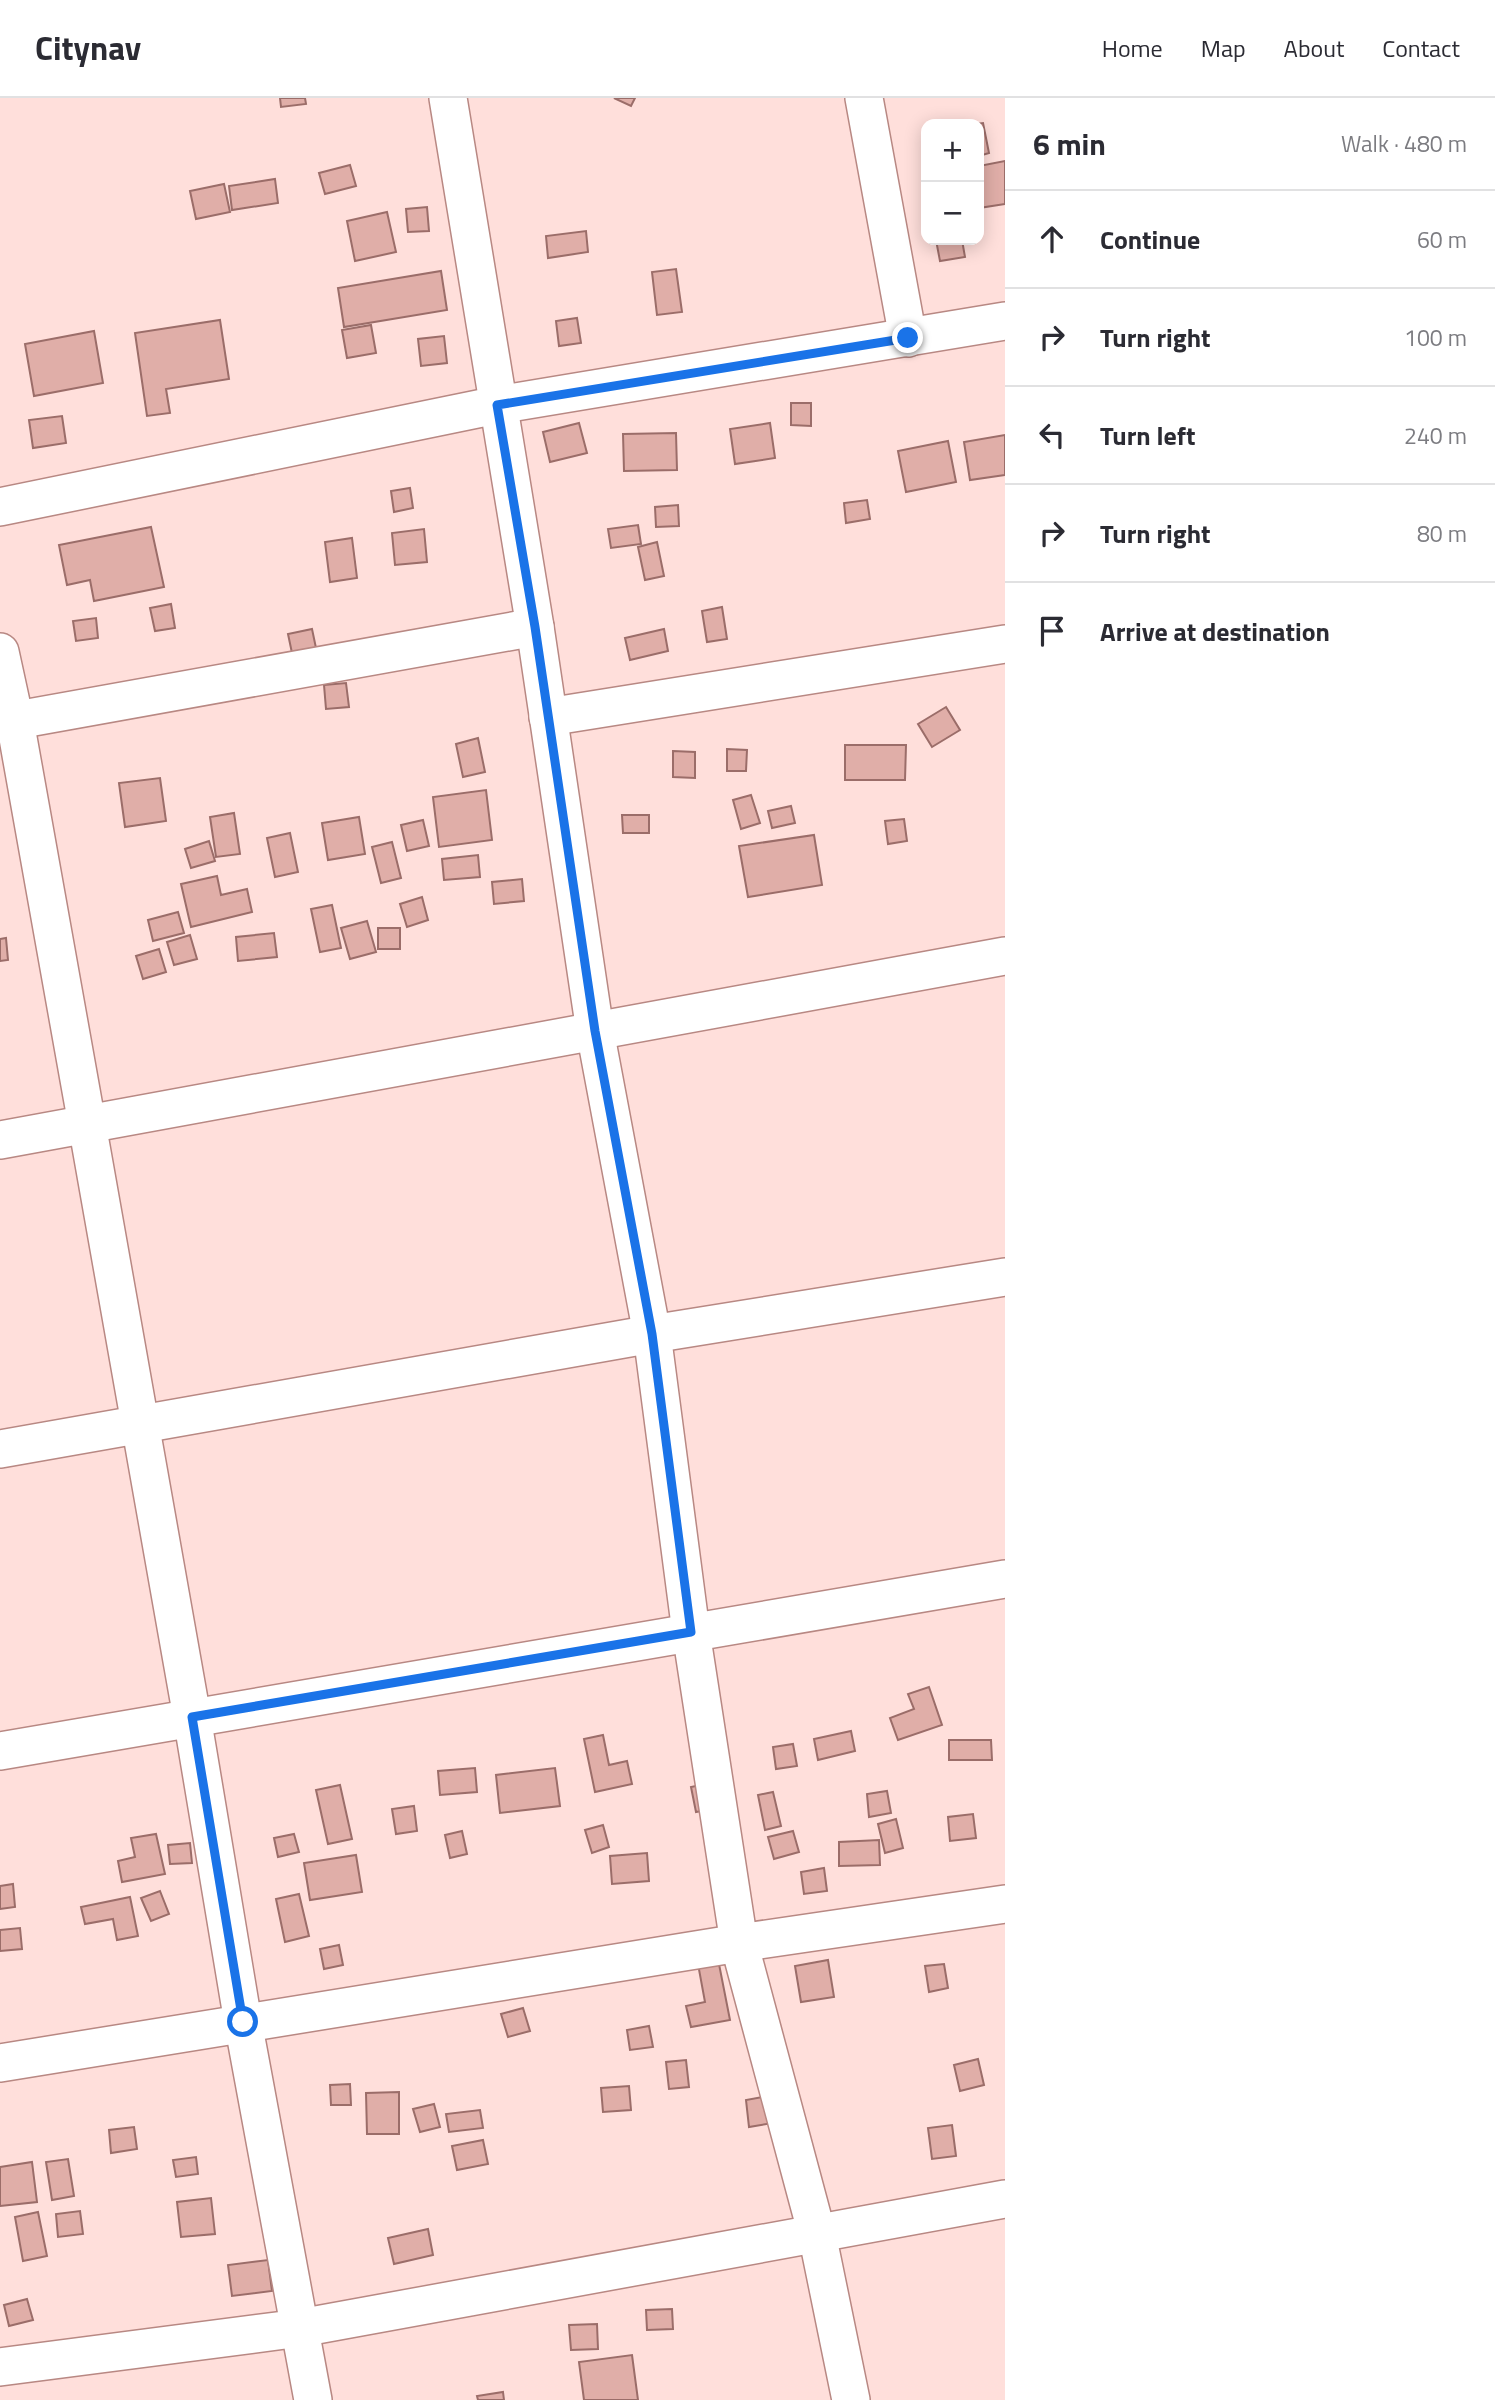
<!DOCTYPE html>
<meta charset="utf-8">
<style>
body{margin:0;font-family:"Titillium Web",sans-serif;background:#f7f7f7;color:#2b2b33}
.controls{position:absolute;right:21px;top:21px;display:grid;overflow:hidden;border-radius:14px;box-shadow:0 4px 18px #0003}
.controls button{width:63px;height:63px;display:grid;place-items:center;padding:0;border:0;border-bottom:2px solid #e1e1e2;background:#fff;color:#2b2b33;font:35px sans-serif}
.stop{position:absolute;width:21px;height:21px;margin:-16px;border:5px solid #1a73e8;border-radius:50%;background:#fff}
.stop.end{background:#1a73e8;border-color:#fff;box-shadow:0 2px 7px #0008}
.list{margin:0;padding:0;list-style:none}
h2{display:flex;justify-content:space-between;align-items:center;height:91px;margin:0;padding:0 28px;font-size:30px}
h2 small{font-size:23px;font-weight:400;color:#7c7c81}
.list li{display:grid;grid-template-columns:46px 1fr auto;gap:21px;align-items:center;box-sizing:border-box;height:98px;padding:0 28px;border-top:2px solid #e1e1e2}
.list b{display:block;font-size:26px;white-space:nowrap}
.list em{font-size:23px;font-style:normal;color:#7c7c81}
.icon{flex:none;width:38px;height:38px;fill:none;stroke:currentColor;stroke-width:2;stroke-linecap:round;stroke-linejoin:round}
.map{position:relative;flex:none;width:1005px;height:2302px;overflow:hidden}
header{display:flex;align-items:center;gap:42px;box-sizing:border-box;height:98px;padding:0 35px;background:#fff;border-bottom:2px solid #e1e1e2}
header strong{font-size:33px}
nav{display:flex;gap:38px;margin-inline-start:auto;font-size:24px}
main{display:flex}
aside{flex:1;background:#fff}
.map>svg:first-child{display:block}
.building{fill:#e0aea8;stroke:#9b6d69;stroke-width:2}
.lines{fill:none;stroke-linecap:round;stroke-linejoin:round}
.minor-casing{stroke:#b88883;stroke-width:40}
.minor{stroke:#fff;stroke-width:37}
.route{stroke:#1a73e8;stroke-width:9}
</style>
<header>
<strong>Citynav</strong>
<nav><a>Home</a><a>Map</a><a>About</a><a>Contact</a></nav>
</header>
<main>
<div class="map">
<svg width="1005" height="2302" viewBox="0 0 1005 2302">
<rect width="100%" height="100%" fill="#ffdfdb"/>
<g class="building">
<path d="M280,0H305L306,6L281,9Z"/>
<path d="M614,0H635L631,8Z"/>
<path d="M983,25L989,55L979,58V26H976Z"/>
<path d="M1005,63V106L979,110V68Z"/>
<path d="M350,67L356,88L325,96L319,75Z"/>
<path d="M275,81L278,105L232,112L229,88Z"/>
<path d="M224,86L230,114L196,121L190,93Z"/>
<path d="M427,109L429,133L408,134L406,111Z"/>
<path d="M387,114L396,154L355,163L347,123Z"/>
<path d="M586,133L588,154L548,160L546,138Z"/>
<path d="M936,142H962L965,159L940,163Z"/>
<path d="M676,171L682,214L657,217L652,174Z"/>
<path d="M441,173L447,212L344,229L338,190Z"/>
<path d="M577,220L581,245L559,248L556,223Z"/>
<path d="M220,222L229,281L166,291L170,315L147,318L135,235Z"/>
<path d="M371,227L376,255L347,260L342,232Z"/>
<path d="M94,233L103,285L34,298L25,246Z"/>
<path d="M444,238L447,265L421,268L418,241Z"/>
<path d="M791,305H811V328L791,327Z"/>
<path d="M62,318L66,345L33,350L29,322Z"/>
<path d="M579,325L587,355L550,364L543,334Z"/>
<path d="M770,325L775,360L735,366L730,331Z"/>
<path d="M676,335L677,372L624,373L623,336Z"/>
<path d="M1005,337V377L970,382L964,344Z"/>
<path d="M948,343L956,384L906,394L898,353Z"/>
<path d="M410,390L413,410L394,414L391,393Z"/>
<path d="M867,402L870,421L846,425L844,405Z"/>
<path d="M678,407L679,428L656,429L655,409Z"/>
<path d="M638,427L641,446L611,450L608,431Z"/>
<path d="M151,429L164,489L94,503L90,482L67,487L59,447Z"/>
<path d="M424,431L427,464L395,467L392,435Z"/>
<path d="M352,440L357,480L330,484L325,444Z"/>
<path d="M657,444L664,478L645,482L638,449Z"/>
<path d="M171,506L175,530L155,533L150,510Z"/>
<path d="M722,509L727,541L707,544L702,513Z"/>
<path d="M96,520L98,540L76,543L73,523Z"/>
<path d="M312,531L316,550L292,555L288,536Z"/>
<path d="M664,531L668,553L630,562L625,540Z"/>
<path d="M346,585L349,609L326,611L324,587Z"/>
<path d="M946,609L960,632L932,649L918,626Z"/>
<path d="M478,640L485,674L463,679L456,646Z"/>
<path d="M845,647H906L905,682H845Z"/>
<path d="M727,651L747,652L746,673H727Z"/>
<path d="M673,653L695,654V680L673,679Z"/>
<path d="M160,680L166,723L125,729L119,685Z"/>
<path d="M486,692L492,742L439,749L433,699Z"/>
<path d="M751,697L760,725L741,731L733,702Z"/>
<path d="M791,708L795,725L772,730L768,713Z"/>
<path d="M234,715L240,756L216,759L210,719Z"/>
<path d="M622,717H649V735H623Z"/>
<path d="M359,719L365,756L328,762L322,725Z"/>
<path d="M904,721L907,743L888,746L885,723Z"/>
<path d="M423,722L429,748L407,753L401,727Z"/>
<path d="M290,735L298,774L275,779L267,740Z"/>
<path d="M814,737L822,787L748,799L739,748Z"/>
<path d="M209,743L215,763L191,770L185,751Z"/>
<path d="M392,744L401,780L381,785L372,749Z"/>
<path d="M478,757L480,779L444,782L442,761Z"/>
<path d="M217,778L221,797L247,791L252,814L191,829L181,786Z"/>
<path d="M522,781L524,803L494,806L492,784Z"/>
<path d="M422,799L428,822L407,829L400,806Z"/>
<path d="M332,807L341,850L320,854L311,811Z"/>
<path d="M178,814L184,835L153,843L148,822Z"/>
<path d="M367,823L376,854L350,861L341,830Z"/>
<rect x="378" y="830" width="22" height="21"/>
<path d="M274,835L277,859L238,863L236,839Z"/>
<path d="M190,837L197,861L174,867L167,844Z"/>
<path d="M6,840L8,862L0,863V841Z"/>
<path d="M159,851L166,874L143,881L136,858Z"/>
<path d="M929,1589L942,1627L898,1642L890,1620L914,1611L908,1596Z"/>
<path d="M851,1633L855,1653L818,1662L814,1641Z"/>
<path d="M603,1637L609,1667L627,1663L632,1686L595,1694L584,1641Z"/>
<path d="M949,1642H991L992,1662H949Z"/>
<path d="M793,1646L797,1668L776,1671L773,1649Z"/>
<path d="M475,1670L477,1694L440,1697L438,1673Z"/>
<path d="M555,1670L560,1708L500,1715L496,1677Z"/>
<path d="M711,1685L717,1710L696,1714L691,1689Z"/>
<path d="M340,1687L352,1741L328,1746L316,1692Z"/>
<path d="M887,1693L891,1715L869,1719L867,1696Z"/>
<path d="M773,1694L781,1728L765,1732L758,1697Z"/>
<path d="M414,1708L417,1733L396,1736L392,1711Z"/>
<path d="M973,1716L976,1740L950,1743L948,1719Z"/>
<path d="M896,1721L903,1750L885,1755L878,1726Z"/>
<path d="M603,1727L609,1749L592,1755L585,1732Z"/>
<path d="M462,1733L467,1756L450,1760L445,1737Z"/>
<path d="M793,1733L799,1754L774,1761L768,1739Z"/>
<path d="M156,1736L165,1776L122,1784L118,1763L135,1759L131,1740Z"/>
<path d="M294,1736L299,1754L278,1759L274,1740Z"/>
<path d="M879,1742L880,1767L839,1768V1744Z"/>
<path d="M190,1745L192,1765L170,1766L168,1747Z"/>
<path d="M647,1755L649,1783L612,1786L610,1758Z"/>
<path d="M356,1757L362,1794L310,1802L304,1765Z"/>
<path d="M824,1770L827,1793L804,1796L801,1774Z"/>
<path d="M13,1786L15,1809L0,1811V1788Z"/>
<path d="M160,1793L169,1816L151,1823L141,1800Z"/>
<path d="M299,1796L309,1838L285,1844L276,1801Z"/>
<path d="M130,1799L138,1838L117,1842L113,1821L85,1826L81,1809Z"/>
<path d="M20,1830L22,1851L0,1853V1832Z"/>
<path d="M339,1847L343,1867L324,1871L320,1851Z"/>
<path d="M718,1861L730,1922L691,1929L686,1908L705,1904L698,1866Z"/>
<path d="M828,1862L834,1899L801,1904L795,1868Z"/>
<path d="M944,1866L948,1890L929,1894L925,1868Z"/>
<path d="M523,1910L530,1933L508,1939L501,1916Z"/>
<path d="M649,1928L653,1949L630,1952L627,1932Z"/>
<path d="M978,1961L984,1987L960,1993L954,1967Z"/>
<path d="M686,1962L689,1989L669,1991L666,1964Z"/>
<path d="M350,1986L351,2007H331L330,1987Z"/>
<path d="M629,1988L631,2012L603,2014L601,1990Z"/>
<path d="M399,1994V2036H367L366,1995Z"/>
<path d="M768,1998L773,2025L749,2029L746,2002Z"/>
<path d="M434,2006L440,2029L420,2034L413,2011Z"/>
<path d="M480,2012L483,2030L449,2034L446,2016Z"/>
<path d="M952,2027L956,2058L932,2061L928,2030Z"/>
<path d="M134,2029L137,2051L111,2055L109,2032Z"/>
<path d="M483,2042L488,2066L457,2072L452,2048Z"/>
<path d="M196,2059L198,2076L176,2079L173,2062Z"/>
<path d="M68,2061L74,2098L52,2102L46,2064Z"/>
<path d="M32,2064L37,2104L0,2108V2069Z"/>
<path d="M211,2100L215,2136L181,2139L177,2104Z"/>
<path d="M80,2113L83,2136L58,2139L56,2116Z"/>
<path d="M38,2114L47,2158L23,2163L15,2119Z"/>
<path d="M428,2131L433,2157L394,2166L388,2140Z"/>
<path d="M268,2162L272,2193L232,2198L228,2167Z"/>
<path d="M27,2201L33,2222L9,2228L4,2207Z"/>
<path d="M672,2211L673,2231L647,2232L646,2212Z"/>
<path d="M597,2226L598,2251L571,2252L569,2227Z"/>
<path d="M632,2257L638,2302H584L579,2264Z"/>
<path d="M503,2294L504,2302H478L477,2298Z"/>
</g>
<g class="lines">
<g class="minor-casing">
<g id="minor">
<path d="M448,0L535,529L595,933L652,1236L691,1534L739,1845L817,2136L851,2302"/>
<path d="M864,0L908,240"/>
<path d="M0,409L497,307L1005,223"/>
<path d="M0,554L15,623L87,1026L192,1619L243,1924L313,2302"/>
<path d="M548,619L1005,546"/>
<path d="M0,625L535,529"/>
<path d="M0,1042L1005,858"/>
<path d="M0,1351L652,1236L1005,1179"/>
<path d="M0,1653L1005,1481"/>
<path d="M0,1965L739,1845L1005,1806"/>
<path d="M0,2269L300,2230L1005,2101"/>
</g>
</g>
<use href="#minor" class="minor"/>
</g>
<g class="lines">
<path class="route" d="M243,1924L192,1619L691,1534L652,1236L595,933L535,529L497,307L908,240"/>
</g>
</svg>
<div class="controls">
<button>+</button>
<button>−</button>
</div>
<div class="stop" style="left:243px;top:1924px"></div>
<div class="stop end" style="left:908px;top:240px"></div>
</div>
<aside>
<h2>6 min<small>Walk · 480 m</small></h2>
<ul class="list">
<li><svg class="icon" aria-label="ahead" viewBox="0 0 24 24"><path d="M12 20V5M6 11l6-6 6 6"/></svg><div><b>Continue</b></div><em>60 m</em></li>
<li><svg class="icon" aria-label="right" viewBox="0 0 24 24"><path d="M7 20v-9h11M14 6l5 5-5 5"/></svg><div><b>Turn right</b></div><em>100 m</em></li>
<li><svg class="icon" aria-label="left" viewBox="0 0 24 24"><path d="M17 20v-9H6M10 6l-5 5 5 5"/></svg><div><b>Turn left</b></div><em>240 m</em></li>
<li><svg class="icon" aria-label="right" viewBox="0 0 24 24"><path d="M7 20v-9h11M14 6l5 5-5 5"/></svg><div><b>Turn right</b></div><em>80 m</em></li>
<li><svg class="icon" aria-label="arrive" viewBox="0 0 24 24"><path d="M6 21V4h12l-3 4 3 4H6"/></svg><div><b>Arrive at destination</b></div></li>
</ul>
</aside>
</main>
